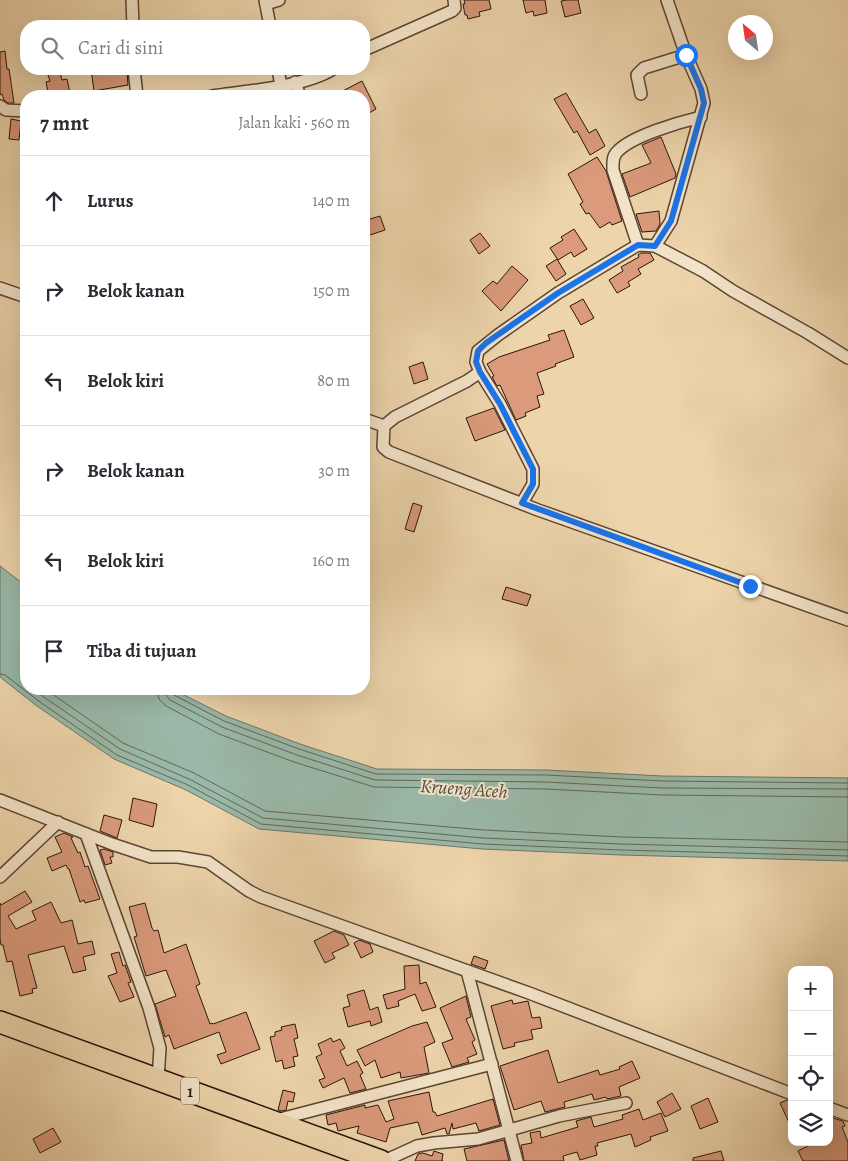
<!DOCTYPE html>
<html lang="id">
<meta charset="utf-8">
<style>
body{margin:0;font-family:Alegreya,serif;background:#f2f2f3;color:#2b2b33}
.controls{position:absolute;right:15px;bottom:15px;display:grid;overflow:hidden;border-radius:10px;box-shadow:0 5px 20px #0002}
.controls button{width:45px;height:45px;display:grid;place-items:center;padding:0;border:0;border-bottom:1px solid #e1e1e2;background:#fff;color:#2b2b33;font:25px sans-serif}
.compass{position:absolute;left:728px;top:15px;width:45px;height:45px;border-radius:50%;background:#fff;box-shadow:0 5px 20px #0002;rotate:331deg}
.stop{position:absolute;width:15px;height:15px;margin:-11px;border:4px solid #1a73e8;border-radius:50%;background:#fff}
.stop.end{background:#1a73e8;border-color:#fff;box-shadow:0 1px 5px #0008}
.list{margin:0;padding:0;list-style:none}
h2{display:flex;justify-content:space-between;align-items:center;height:65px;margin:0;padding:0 20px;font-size:21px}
h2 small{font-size:16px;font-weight:400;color:#7c7c81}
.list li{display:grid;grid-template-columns:32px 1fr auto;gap:15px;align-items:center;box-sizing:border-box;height:90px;padding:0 20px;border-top:1px solid #e1e1e2}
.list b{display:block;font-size:19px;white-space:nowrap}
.list em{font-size:16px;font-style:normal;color:#7c7c81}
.icon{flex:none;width:28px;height:28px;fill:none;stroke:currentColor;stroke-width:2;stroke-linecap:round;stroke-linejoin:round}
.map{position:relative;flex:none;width:848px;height:1161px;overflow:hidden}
.search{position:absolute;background:#fff;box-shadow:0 5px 20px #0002;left:20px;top:20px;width:350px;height:55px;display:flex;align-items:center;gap:12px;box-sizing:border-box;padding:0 18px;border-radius:20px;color:#7c7c81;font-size:19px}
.panel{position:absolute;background:#fff;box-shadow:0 5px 20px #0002;left:20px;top:90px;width:350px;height:605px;border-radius:20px}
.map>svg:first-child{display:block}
.water{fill:#99b8a7;stroke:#6d7769}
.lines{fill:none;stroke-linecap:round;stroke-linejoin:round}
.shore{stroke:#62665a;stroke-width:1}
.building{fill:#da9a7b;stroke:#2b150d}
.street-casing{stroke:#5c4534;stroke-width:14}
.highway-casing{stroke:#2b150d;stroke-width:24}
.street{stroke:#f3e3c8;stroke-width:11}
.highway{stroke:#edd4ab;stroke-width:21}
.route{stroke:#1a73e8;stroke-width:6}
.labels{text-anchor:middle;stroke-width:4;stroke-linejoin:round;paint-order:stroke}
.shield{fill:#f3e3c8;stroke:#675345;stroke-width:1}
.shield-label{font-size:16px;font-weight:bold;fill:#2b150d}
.water-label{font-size:19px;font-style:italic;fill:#524e43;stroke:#f3e3c8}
</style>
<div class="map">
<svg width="848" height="1161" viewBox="0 0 848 1161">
<rect width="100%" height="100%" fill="#edd4ab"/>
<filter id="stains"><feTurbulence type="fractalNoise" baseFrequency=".004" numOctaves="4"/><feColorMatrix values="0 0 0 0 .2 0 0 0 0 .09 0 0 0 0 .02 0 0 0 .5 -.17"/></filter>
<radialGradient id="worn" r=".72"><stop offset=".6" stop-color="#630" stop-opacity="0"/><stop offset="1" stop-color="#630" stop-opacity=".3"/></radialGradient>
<path class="water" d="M0,566L26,586V689H172L226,716L300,744L377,769L546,770L662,776L848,778V861L621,855L482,849L259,829L186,790L114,759L37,706L0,677Z"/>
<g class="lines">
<g class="shore">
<path d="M0,674L5,675L40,702L117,755L188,785L261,824L483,844L621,850L848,856"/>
<path d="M32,689L120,749L191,780L263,818L483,838L621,844L848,850"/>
<path d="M45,689L123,743L194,773L265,811L484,830L622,837L848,842"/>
<path d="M157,689L159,699L166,706L219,734L294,762L374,787L546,789L662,795L848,797"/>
<path d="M165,689L166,695L170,700L222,727L297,755L375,780L546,782L662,788L848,789"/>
<path d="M171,689L174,695L224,721L299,749L376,774L546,775L662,781L848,783"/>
</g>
</g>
<g class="building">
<path d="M464,0H489L491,9L479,12L480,16L468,19L467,15H465L463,4H465Z"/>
<path d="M523,0H545L547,13L534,16L533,11L526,13Z"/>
<path d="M567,0H578L581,13L565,17L561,1Z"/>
<path d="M5,51L7,69H9L14,103H8L4,100L2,94L0,95V52Z"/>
<path d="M91,69H112L113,73L127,71L128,85L94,91Z"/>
<path d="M60,72L62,80L67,79L70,93L55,96L54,91L48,92L46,82L50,81L48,75Z"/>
<path d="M362,81L376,109L364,116V96H333Z"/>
<path d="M566,93L589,133L596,129L605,146L590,155L577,131L574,133L554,99Z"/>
<path d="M11,119L21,121L19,140L9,139Z"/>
<path d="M661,137L676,174L675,178L630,197L622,174L651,163L642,145Z"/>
<path d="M597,157L606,171L622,221L612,225L610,222L600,228L589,213L586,214L580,204L583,202L568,174Z"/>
<path d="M659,211L660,224L656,231L642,232L636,214Z"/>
<path d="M380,216L385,230L364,237V221Z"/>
<path d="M574,229L587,249L574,257L571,252L558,260L550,248L563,240L561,237Z"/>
<path d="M480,233L490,246L479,254L470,240Z"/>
<path d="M641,253H650L654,260L638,269L641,274L628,282L630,286L617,293L609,280L623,271L621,267L639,257L638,255Z"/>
<path d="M557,259L566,274L556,281L546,266Z"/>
<path d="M512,266L528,280L501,311L482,291L493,281L497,284Z"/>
<path d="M583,299L594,318L581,325L570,306Z"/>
<path d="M564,330L574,357L555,364L556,366L537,373L544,394L537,396L540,407L525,413L526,416L516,420L500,385L497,386L492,377L494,376L487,364L499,357L550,340L548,335Z"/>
<path d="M423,362L428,379L414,384L409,367Z"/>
<path d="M494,408L505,430L475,441L466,418Z"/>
<path d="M413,503L422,506L414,532L405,529Z"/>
<path d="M506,587L531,595L527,606L502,599Z"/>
<path d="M133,798L157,804L153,827L129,820Z"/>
<path d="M104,815L122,820L117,838L100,831Z"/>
<path d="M64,833L73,837L71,838L78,853L80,852L85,867L88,866L100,899L85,903L84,900L80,902L69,869H68L66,865L52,871L47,858L62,852L55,837Z"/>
<path d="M104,849L113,852V857H110L112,863L105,865L100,850Z"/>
<path d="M25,891L32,902L8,916L16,929L36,920L32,911L51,902L61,923L72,920L78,944L92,941L95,954L83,957L86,970L73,973L64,946L28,955L37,988L32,989L33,993L20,996L12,961L7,962L3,945H1L0,939V903L1,905Z"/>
<path d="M145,903L152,928L154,931L158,930L164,953L186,944L200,984L196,986L210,1024L212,1023L213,1024L246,1012L260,1049L221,1064L217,1055L226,1052L219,1032L174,1049L169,1035L165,1037L155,1004L176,996L166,970L146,976L134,937L137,936L129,907Z"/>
<path d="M334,931L344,935L349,945L332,953L335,958L325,963L314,941Z"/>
<path d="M359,940L370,944L373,952L361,958L354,943Z"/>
<path d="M119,952L123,966L125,965L131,982L128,983L134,997L120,1002L108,976L117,973L111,954Z"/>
<path d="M474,956L488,961L485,969L471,964Z"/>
<path d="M419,965L420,984L426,982L436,1007L422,1011L415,994L398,1001L399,1006L387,1009L383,995L405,989L404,966Z"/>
<path d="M364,990L370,1010L378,1007L382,1022L371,1026L370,1021L348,1027L343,1008L350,1006L347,995Z"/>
<path d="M466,996L471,1017L466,1019L475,1040L472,1042L477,1054L467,1058L469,1062L452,1067L442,1043L453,1039L440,1008Z"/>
<path d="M512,1000L513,1004L528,1001L532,1018L540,1017L542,1028L531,1030L533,1039L514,1043L515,1046L503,1049L491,1006Z"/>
<path d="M427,1022L435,1042L424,1047L429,1073L401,1078L400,1072L381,1078L375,1060L365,1066L357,1050L412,1026Z"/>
<path d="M295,1024L298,1038L294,1039L298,1056L293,1057L295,1066L284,1069L282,1060L276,1062L270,1037L275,1036V1032L282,1030L281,1027Z"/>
<path d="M331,1038L333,1042L340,1039L345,1048L340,1051L347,1066L357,1061L363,1073L360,1075L366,1089L350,1093L344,1078L323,1088L319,1080L325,1078L316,1057L322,1054L318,1044Z"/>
<path d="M548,1050L558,1083L598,1070L600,1075L620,1069L619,1067L632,1061L640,1078L619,1087L621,1096L607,1099L606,1097L594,1100L592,1094L564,1102L565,1107L545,1112L541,1101L514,1110L500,1066Z"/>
<path d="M283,1090L295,1093L293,1102L288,1101L286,1110L282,1111L278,1110Z"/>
<path d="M429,1092L433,1112H435L437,1116L493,1099L500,1125L479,1131L476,1123L453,1129L452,1123L449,1134H447L445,1128L422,1135L418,1122L390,1128L386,1142L357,1133L359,1126L338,1131L336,1123L328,1125L326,1115L365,1105V1108L378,1105L386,1122L394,1119L388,1101Z"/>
<path d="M672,1093L681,1109L665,1117L657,1102Z"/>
<path d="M708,1098L718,1122L700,1129L691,1106Z"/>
<path d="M787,1100L792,1101V1129L780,1103Z"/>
<path d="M639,1109L643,1120L661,1113L668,1131L650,1137L651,1140L635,1147L631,1134L597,1143L598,1146H595L597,1155L580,1160L577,1152L563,1156L564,1161H524L521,1145L532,1143L530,1133L540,1131L541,1138L578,1127L576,1121L591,1117L594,1127L623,1119L622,1115Z"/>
<path d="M829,1117L843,1121L845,1126L842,1127L848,1142V1161H803L798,1151L810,1145L809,1142H829Z"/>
<path d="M53,1128L61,1142L40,1153L33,1139Z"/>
<path d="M504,1140L509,1161H467L464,1149Z"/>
<path d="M434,1151L443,1154L442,1160L443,1161H415L418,1154L423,1153L432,1156Z"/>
<path d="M721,1151L724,1161H693V1158Z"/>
</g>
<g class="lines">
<g class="street-casing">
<g id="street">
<path d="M132,0L133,26"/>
<path d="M265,0L270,26"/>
<path d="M266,4L279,0"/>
<path d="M364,50L452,11L455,8L454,0"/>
<path d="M134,69L137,96"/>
<path d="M278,69L281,86"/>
<path d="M295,82L300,96"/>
<path d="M641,94L637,75L644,68L686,55"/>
<path d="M212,96C246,91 304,87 333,69"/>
<path d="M0,106L6,110L26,111"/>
<path d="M638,245L613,170C613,164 612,157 617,152C631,136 680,122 701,117"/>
<path d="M655,246L703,271L733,291L808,333L848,358"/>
<path d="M0,288L26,297"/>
<path d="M480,372L500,404L533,469V484L522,503"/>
<path d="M364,419L384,426L383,447L389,452L538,510L848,620"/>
<path d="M384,426L395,417L467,381L480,372L476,362L478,351L498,335L558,293L621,255L638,245L655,246L671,221L704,103L701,89L686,55L667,0"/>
<path d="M0,800L112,844L151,857H178L208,862L249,891L261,897L529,993L792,1094"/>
<path d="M86,834L149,1008L160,1048L158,1079"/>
<path d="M0,877L58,822"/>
<path d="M467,971L517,1161"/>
<path d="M829,1108L848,1115"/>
<path d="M276,1120L492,1064"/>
<path d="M384,1161L417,1146L434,1143L478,1139L559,1116L626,1103"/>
</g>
</g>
<g class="highway-casing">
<path id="highway" d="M0,1022L381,1161"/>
</g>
<use href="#street" class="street"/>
<use href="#highway" class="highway"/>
</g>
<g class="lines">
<path class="route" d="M686,55L701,89L704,103L671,221L655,246L638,245L558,293L486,343L478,351L476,362L480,372L500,404L533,469V484L522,503L750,586"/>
</g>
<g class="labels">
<rect class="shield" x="181" y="1077.5" width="18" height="27" rx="4"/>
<g class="shield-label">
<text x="190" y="1097">1</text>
</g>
<g class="water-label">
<text transform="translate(464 788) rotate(4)" y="7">Krueng Aceh</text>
</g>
</g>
<rect width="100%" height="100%" filter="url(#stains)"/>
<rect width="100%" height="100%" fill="url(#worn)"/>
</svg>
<div class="controls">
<button>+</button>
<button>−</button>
<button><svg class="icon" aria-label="locate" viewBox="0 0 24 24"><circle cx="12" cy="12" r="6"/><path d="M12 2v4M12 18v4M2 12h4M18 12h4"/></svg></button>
<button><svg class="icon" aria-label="layers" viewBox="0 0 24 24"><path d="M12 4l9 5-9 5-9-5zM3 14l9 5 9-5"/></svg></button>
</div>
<svg class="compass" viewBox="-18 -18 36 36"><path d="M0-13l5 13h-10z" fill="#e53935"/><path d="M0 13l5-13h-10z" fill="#7c7c81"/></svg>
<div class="stop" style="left:686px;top:55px"></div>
<div class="stop end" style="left:750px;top:586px"></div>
<div class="search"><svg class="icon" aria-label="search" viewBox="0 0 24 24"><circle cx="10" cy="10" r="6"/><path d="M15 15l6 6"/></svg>Cari di sini</div>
<section class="panel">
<h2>7 mnt<small>Jalan kaki · 560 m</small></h2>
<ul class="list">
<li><svg class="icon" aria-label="ahead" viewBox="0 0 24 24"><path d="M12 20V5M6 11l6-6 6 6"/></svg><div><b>Lurus</b></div><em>140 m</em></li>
<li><svg class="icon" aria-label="right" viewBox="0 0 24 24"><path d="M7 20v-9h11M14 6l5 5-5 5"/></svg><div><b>Belok kanan</b></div><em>150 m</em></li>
<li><svg class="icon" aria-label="left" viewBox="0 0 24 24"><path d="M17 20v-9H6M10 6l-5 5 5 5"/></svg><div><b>Belok kiri</b></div><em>80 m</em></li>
<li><svg class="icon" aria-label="right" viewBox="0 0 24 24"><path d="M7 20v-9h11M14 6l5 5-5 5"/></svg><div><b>Belok kanan</b></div><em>30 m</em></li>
<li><svg class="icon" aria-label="left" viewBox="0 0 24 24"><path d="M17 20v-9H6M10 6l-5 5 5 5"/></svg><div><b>Belok kiri</b></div><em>160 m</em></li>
<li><svg class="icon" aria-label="arrive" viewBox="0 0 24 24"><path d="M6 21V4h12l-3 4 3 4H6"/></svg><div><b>Tiba di tujuan</b></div></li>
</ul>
</section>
</div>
